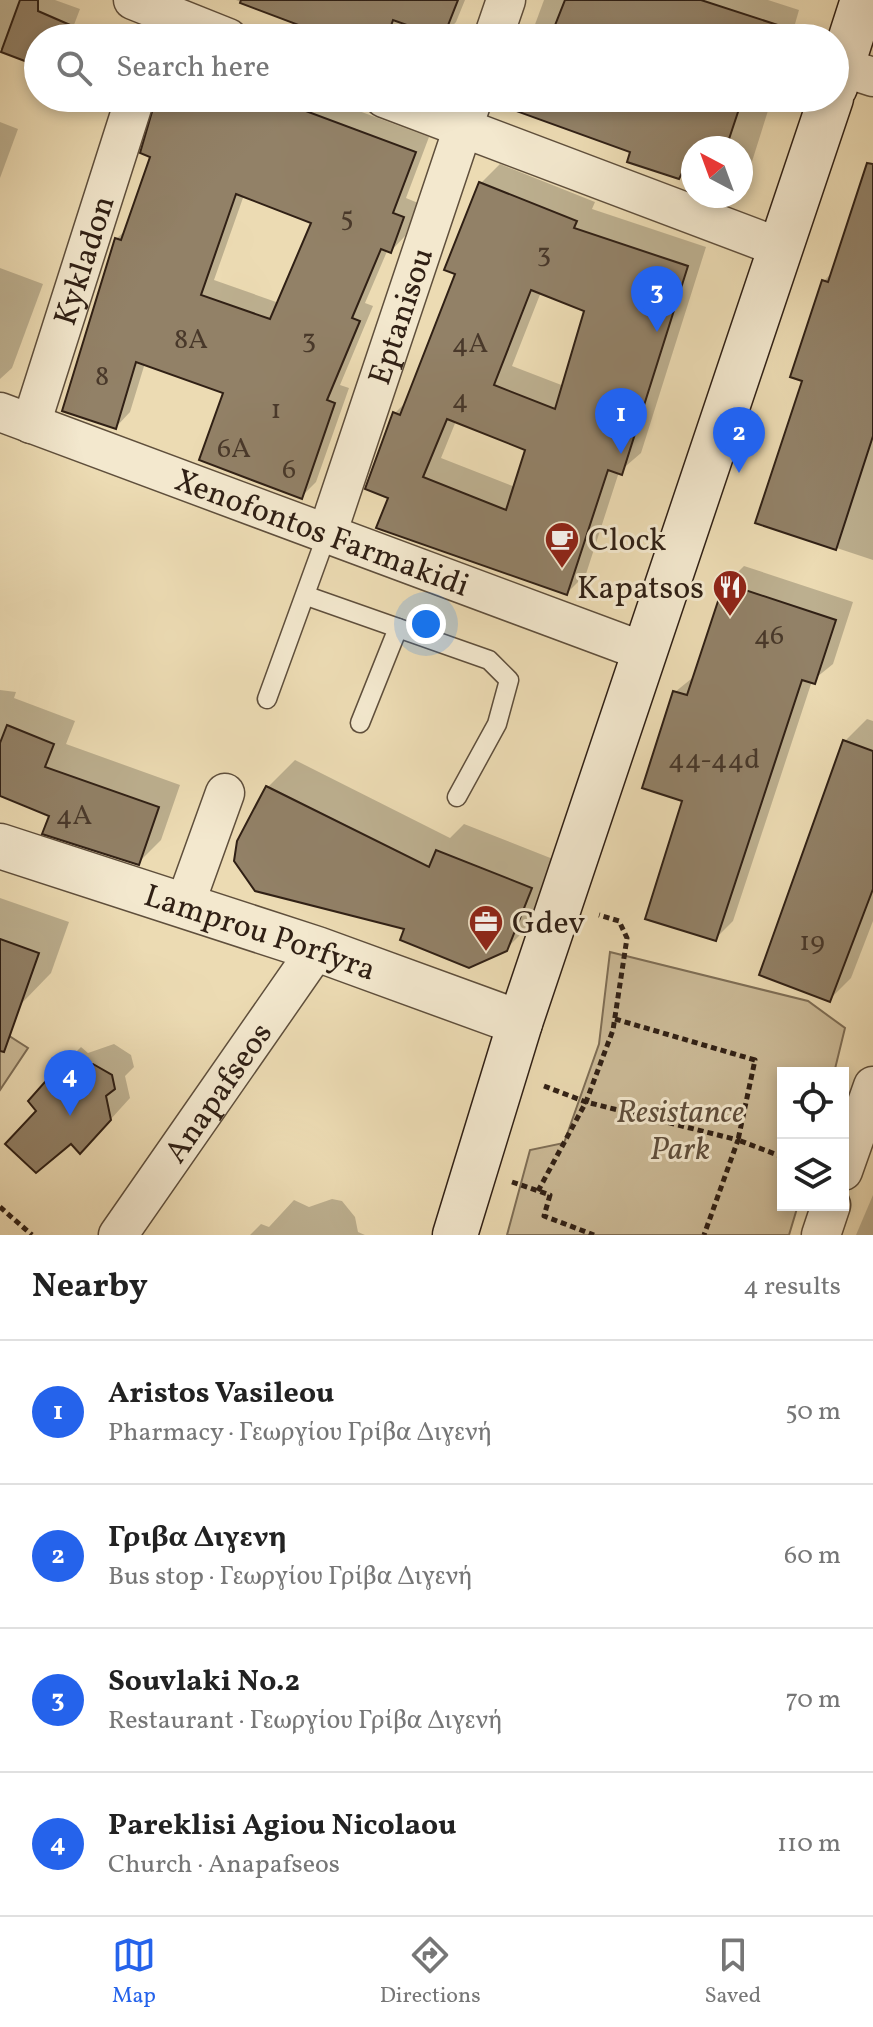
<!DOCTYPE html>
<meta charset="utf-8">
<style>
body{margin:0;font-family:Vollkorn,serif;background:#f6f6f6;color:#222}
.controls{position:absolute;right:24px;bottom:24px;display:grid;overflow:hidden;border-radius:0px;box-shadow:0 4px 12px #0003}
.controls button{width:72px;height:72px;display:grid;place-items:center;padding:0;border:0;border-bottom:2px solid #e0e0e0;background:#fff;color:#222;font:40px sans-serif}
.compass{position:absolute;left:681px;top:136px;width:72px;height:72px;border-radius:50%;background:#fff;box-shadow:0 4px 12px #0003;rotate:319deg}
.you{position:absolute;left:426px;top:624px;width:28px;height:28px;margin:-20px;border:6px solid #fff;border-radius:50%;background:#1a73e8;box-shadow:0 0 0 12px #1a73e833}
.badge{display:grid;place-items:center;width:52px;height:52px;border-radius:50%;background:#2563eb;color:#fff;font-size:26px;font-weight:700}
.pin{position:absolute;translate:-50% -66px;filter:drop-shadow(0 2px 4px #0008)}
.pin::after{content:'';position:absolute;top:42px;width:28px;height:24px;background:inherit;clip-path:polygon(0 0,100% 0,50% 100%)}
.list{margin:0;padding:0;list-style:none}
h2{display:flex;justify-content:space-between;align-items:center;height:104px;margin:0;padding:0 32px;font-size:34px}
h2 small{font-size:26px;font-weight:400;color:#767676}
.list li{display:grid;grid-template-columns:52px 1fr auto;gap:24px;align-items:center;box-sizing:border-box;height:144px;padding:0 32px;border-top:2px solid #e0e0e0}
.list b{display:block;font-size:30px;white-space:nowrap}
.list p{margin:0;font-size:26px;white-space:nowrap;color:#767676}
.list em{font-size:26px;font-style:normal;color:#767676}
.icon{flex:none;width:44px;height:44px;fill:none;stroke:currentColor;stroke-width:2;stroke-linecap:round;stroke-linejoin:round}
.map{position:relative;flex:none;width:873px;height:1235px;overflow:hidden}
.search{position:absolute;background:#fff;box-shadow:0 4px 12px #0003;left:24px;right:24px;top:24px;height:88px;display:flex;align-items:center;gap:20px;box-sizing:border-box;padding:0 28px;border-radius:44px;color:#767676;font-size:30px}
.sheet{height:680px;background:#fff}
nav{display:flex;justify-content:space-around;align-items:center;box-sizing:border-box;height:112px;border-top:2px solid #e0e0e0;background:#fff;font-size:22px;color:#767676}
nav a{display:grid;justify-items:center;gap:4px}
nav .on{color:#2563eb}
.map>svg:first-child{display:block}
.green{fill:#ccbb98;stroke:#7e6e56;stroke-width:2}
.shadow{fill:#0003;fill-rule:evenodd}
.building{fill:#928167;stroke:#302015;stroke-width:2;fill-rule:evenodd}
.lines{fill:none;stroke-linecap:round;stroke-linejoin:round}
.service-casing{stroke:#5f4f3c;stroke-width:21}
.minor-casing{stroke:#5f4f3c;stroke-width:41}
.tertiary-casing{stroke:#5f4f3c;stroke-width:47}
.secondary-casing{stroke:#302015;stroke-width:47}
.path{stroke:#302015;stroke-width:5;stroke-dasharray:6 4;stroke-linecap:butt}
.service{stroke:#f3e8ce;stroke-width:18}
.minor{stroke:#f3e8ce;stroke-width:38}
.tertiary{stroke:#f3e8ce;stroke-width:44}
.secondary{stroke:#f3e8ce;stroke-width:44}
.labels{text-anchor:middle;stroke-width:6;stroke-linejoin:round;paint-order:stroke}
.number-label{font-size:28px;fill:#48382a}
.street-label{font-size:32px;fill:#302015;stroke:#f3e8ce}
.poi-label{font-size:32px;fill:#302015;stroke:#f3e8ce;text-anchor:start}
.park-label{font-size:32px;font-style:italic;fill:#5f4e3c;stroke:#f3e8ce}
</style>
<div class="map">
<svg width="873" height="1235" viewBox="0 0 873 1235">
<rect width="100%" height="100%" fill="#ecdbb3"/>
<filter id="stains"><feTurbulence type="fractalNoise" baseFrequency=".0025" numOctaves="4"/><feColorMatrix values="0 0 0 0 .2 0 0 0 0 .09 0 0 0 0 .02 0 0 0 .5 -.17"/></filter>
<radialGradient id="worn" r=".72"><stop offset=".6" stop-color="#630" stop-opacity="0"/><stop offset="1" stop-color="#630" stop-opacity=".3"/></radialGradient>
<g class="green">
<path d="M610,952L808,1001L845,1028L834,1073H783V1205H798L789,1235H507L530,1150L564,1143L599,1044Z"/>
<path d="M0,1030L28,1048L0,1090Z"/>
</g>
<g class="shadow">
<path d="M0,0H55L80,9L69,38H38V63L0,49Z"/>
<path d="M236,0H465L456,22L443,36L401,21L394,38H331Z"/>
<path d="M544,0H768L799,10L791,38H530Z"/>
<path d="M160,98H324L429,137L406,198L418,203L405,236L391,251L388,249L365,303L373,306L340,385L349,388L316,482L302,496L226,391L145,363L130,412L116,427V239L127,229L152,156ZM244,195L314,222L279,303L214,280Z"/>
<path d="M509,98H772L749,171L741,179V148H693V174L684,172L679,177L633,151Z"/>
<path d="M0,122L18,129L0,178Z"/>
<path d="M500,164L595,202L592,209L706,247L641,453L619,472L586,574L567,593L391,497L395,413L408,400L458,273L481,183ZM541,292L586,309L564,386L512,366ZM456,421L528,448L515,487L441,458Z"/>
<path d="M873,165V560L758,522L805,380L824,281L834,270Z"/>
<path d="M0,268L43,284L12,368L0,379Z"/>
<path d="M744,566L853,602L833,664L812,681L733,921L715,939L685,800L675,692L696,675L726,584Z"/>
<path d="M0,690L16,692L14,698L75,721L66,744L180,785L161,840L138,863L51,815L0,794Z"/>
<path d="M867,719L873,721V921L851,978L829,1000L845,741Z"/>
<path d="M295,760L450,838L464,824L558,861L533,922L506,949L262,893L249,882L239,841L268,787Z"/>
<path d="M0,898L69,922L51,973L20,1005L0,998Z"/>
<path d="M114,1044L131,1055L134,1067L125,1076L130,1098L100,1131L38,1111L61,1067L81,1047L88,1053Z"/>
<path d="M873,1195V1235H856Z"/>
<path d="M332,1199L342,1201L355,1217L358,1232L365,1235H250L261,1224L269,1227L294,1200L309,1207Z"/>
</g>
<g class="building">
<path d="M20,0H38V11L100,38H38V66L1,52Z"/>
<path d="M241,0H458L443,38L393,20L387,38H333L240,3Z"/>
<path d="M565,0H701L799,32L798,38H550Z"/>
<path d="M156,98H271L416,152L393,213L404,217L391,253L381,249L352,318L360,321L327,400L335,403L302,499L199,460L223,393L136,362L116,429L62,411L115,238L121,240L150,157L140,153ZM236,194L311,223L270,319L201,295Z"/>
<path d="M494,98H724L741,103L726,148H693V177L682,173L679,179L627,162L630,152L494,103Z"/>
<path d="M867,163L873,164V436L836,550L755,523L802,381L790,377L822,280L828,282Z"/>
<path d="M479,182L577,221L574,228L688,266L622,475L608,470L567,595L376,528L388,498L365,489L393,412L400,415L455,274L444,270ZM531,290L584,311L555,409L494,385ZM447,419L525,450L506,510L423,477Z"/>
<path d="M724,583L836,620L815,684L802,680L716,941L645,919L682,801L642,788L673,691L687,695Z"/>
<path d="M7,725L54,744L45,767L159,807L139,865L42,834L49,816L0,796V743Z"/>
<path d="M843,740L873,751V889L830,1002L759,975Z"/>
<path d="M266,786L429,867L436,850L532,888L507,951L469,968L400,940L404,929L255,891L234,861L237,841Z"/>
<path d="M0,939L39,953L4,1052L0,1051Z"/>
<path d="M93,1064L112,1075L115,1089L106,1096L111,1120L80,1154L71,1144L36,1173L5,1144L36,1111L28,1101L60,1065L67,1072Z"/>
</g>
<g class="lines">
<g class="service-casing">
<g id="service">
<path d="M307,596L489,660L509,680L497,724L457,797"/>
<path d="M267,699L327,534"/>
<path d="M360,723L398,628"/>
</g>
</g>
<g class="minor-casing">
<g id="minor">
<path d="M133,0L228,38"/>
<path d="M493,38L506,0"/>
<path d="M842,67L873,77"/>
<path d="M384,98L781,248"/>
<path id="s1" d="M0,412L645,652"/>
<path id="s2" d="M31,424L135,98"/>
<path id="s3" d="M327,534L473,98"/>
<path d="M184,907L225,793"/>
<path d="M843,1171L873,1086"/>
<path id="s4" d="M118,1235L317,949"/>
<path d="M821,1235L831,1205"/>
</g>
</g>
<g class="tertiary-casing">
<g id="tertiary">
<path id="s5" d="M0,846L317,949L520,1023"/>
</g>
</g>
<g class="secondary-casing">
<g id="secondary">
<path d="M835,87L863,0"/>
<path d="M455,1235L520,1023L831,98"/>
</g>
</g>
<g class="path">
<path d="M615,1019L755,1060L738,1140L783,1157"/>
<path d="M544,1086L586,1102L738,1140L704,1235"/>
<path d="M512,1182L550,1195L544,1216L594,1235"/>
<path d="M538,1191L586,1102L613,1030L627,938L619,921L599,915"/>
<path d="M0,1207L32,1235"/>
</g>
<use href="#service" class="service"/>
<use href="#minor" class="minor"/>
<use href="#tertiary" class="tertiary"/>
<use href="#secondary" class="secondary"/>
</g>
<defs>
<g id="cafe-pin" transform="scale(1.8)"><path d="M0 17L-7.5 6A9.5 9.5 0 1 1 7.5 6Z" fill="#8f2418" stroke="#f3e8ce"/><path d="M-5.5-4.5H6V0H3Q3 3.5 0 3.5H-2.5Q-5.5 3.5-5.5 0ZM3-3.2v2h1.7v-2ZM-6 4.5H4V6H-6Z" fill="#fff"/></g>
<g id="restaurant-pin" transform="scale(1.8)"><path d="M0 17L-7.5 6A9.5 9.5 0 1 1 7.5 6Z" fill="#8f2418" stroke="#f3e8ce"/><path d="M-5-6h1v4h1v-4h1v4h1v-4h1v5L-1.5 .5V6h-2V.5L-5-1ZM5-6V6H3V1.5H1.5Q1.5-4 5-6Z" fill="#fff"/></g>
<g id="office-pin" transform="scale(1.8)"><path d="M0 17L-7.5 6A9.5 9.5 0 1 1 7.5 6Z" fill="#8f2418" stroke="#f3e8ce"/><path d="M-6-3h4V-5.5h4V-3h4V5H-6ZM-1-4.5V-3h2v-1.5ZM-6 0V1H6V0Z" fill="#fff"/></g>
</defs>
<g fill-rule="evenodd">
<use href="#cafe-pin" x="562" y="539"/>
<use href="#restaurant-pin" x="730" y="587"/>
<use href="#office-pin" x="486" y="922"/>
</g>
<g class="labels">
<g class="number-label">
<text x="347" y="226">5</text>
<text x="544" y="262">3</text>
<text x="191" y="348">8A</text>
<text x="309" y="348">3</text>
<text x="470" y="352">4A</text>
<text x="102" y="385">8</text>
<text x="460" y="408">4</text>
<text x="276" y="418">1</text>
<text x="234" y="457">6A</text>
<text x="289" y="478">6</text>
<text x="769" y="644">46</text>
<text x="714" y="768">44-44d</text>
<text x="74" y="824">4A</text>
<text x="812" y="950">19</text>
</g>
<g class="street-label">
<text dy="11" stroke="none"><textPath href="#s2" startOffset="172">Kykladon</textPath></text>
<text dy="11" stroke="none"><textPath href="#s3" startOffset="230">Eptanisou</textPath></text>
<text dy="11" stroke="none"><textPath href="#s1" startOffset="344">Xenofontos Farmakidi</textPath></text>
<text dy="11" stroke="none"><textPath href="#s5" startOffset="274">Lamprou Porfyra</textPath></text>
<text dy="11" stroke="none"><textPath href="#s4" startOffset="174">Anapafseos</textPath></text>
</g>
<g class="poi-label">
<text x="588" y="550">Clock</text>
<text x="704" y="598" text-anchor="end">Kapatsos</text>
<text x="512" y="933">Gdev</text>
</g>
<g class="park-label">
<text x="680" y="1122">Resistance<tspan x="680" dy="37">Park</tspan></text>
</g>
</g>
<rect width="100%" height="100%" filter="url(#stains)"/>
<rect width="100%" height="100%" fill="url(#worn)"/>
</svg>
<div class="controls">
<button><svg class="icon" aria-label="locate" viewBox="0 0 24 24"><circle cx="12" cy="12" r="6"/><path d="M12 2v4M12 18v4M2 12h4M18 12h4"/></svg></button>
<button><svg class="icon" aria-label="layers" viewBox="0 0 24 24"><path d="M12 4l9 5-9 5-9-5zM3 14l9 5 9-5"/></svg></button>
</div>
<svg class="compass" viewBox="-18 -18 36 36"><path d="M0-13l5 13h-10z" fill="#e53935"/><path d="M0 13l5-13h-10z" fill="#767676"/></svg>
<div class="you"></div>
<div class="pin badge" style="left:621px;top:454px">1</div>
<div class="pin badge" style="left:739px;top:473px">2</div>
<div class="pin badge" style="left:657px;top:332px">3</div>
<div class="pin badge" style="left:70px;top:1116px">4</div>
<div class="search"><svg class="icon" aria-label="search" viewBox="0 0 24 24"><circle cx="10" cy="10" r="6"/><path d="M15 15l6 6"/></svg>Search here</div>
</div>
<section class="sheet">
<h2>Nearby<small>4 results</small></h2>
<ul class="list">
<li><span class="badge">1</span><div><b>Aristos Vasileou</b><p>Pharmacy · Γεωργίου Γρίβα Διγενή</p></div><em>50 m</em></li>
<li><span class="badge">2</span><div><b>Γριβα Διγενη</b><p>Bus stop · Γεωργίου Γρίβα Διγενή</p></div><em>60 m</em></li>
<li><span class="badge">3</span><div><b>Souvlaki No.2</b><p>Restaurant · Γεωργίου Γρίβα Διγενή</p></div><em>70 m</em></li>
<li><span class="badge">4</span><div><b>Pareklisi Agiou Nicolaou</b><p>Church · Anapafseos</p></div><em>110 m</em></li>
</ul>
</section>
<nav>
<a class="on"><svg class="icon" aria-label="map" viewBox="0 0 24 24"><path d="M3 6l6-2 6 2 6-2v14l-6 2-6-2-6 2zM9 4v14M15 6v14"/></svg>Map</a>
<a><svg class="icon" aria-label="directions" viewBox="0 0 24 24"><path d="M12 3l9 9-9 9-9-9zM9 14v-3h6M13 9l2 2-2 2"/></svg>Directions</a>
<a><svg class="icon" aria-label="saved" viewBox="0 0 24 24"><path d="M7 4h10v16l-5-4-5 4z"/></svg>Saved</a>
</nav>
